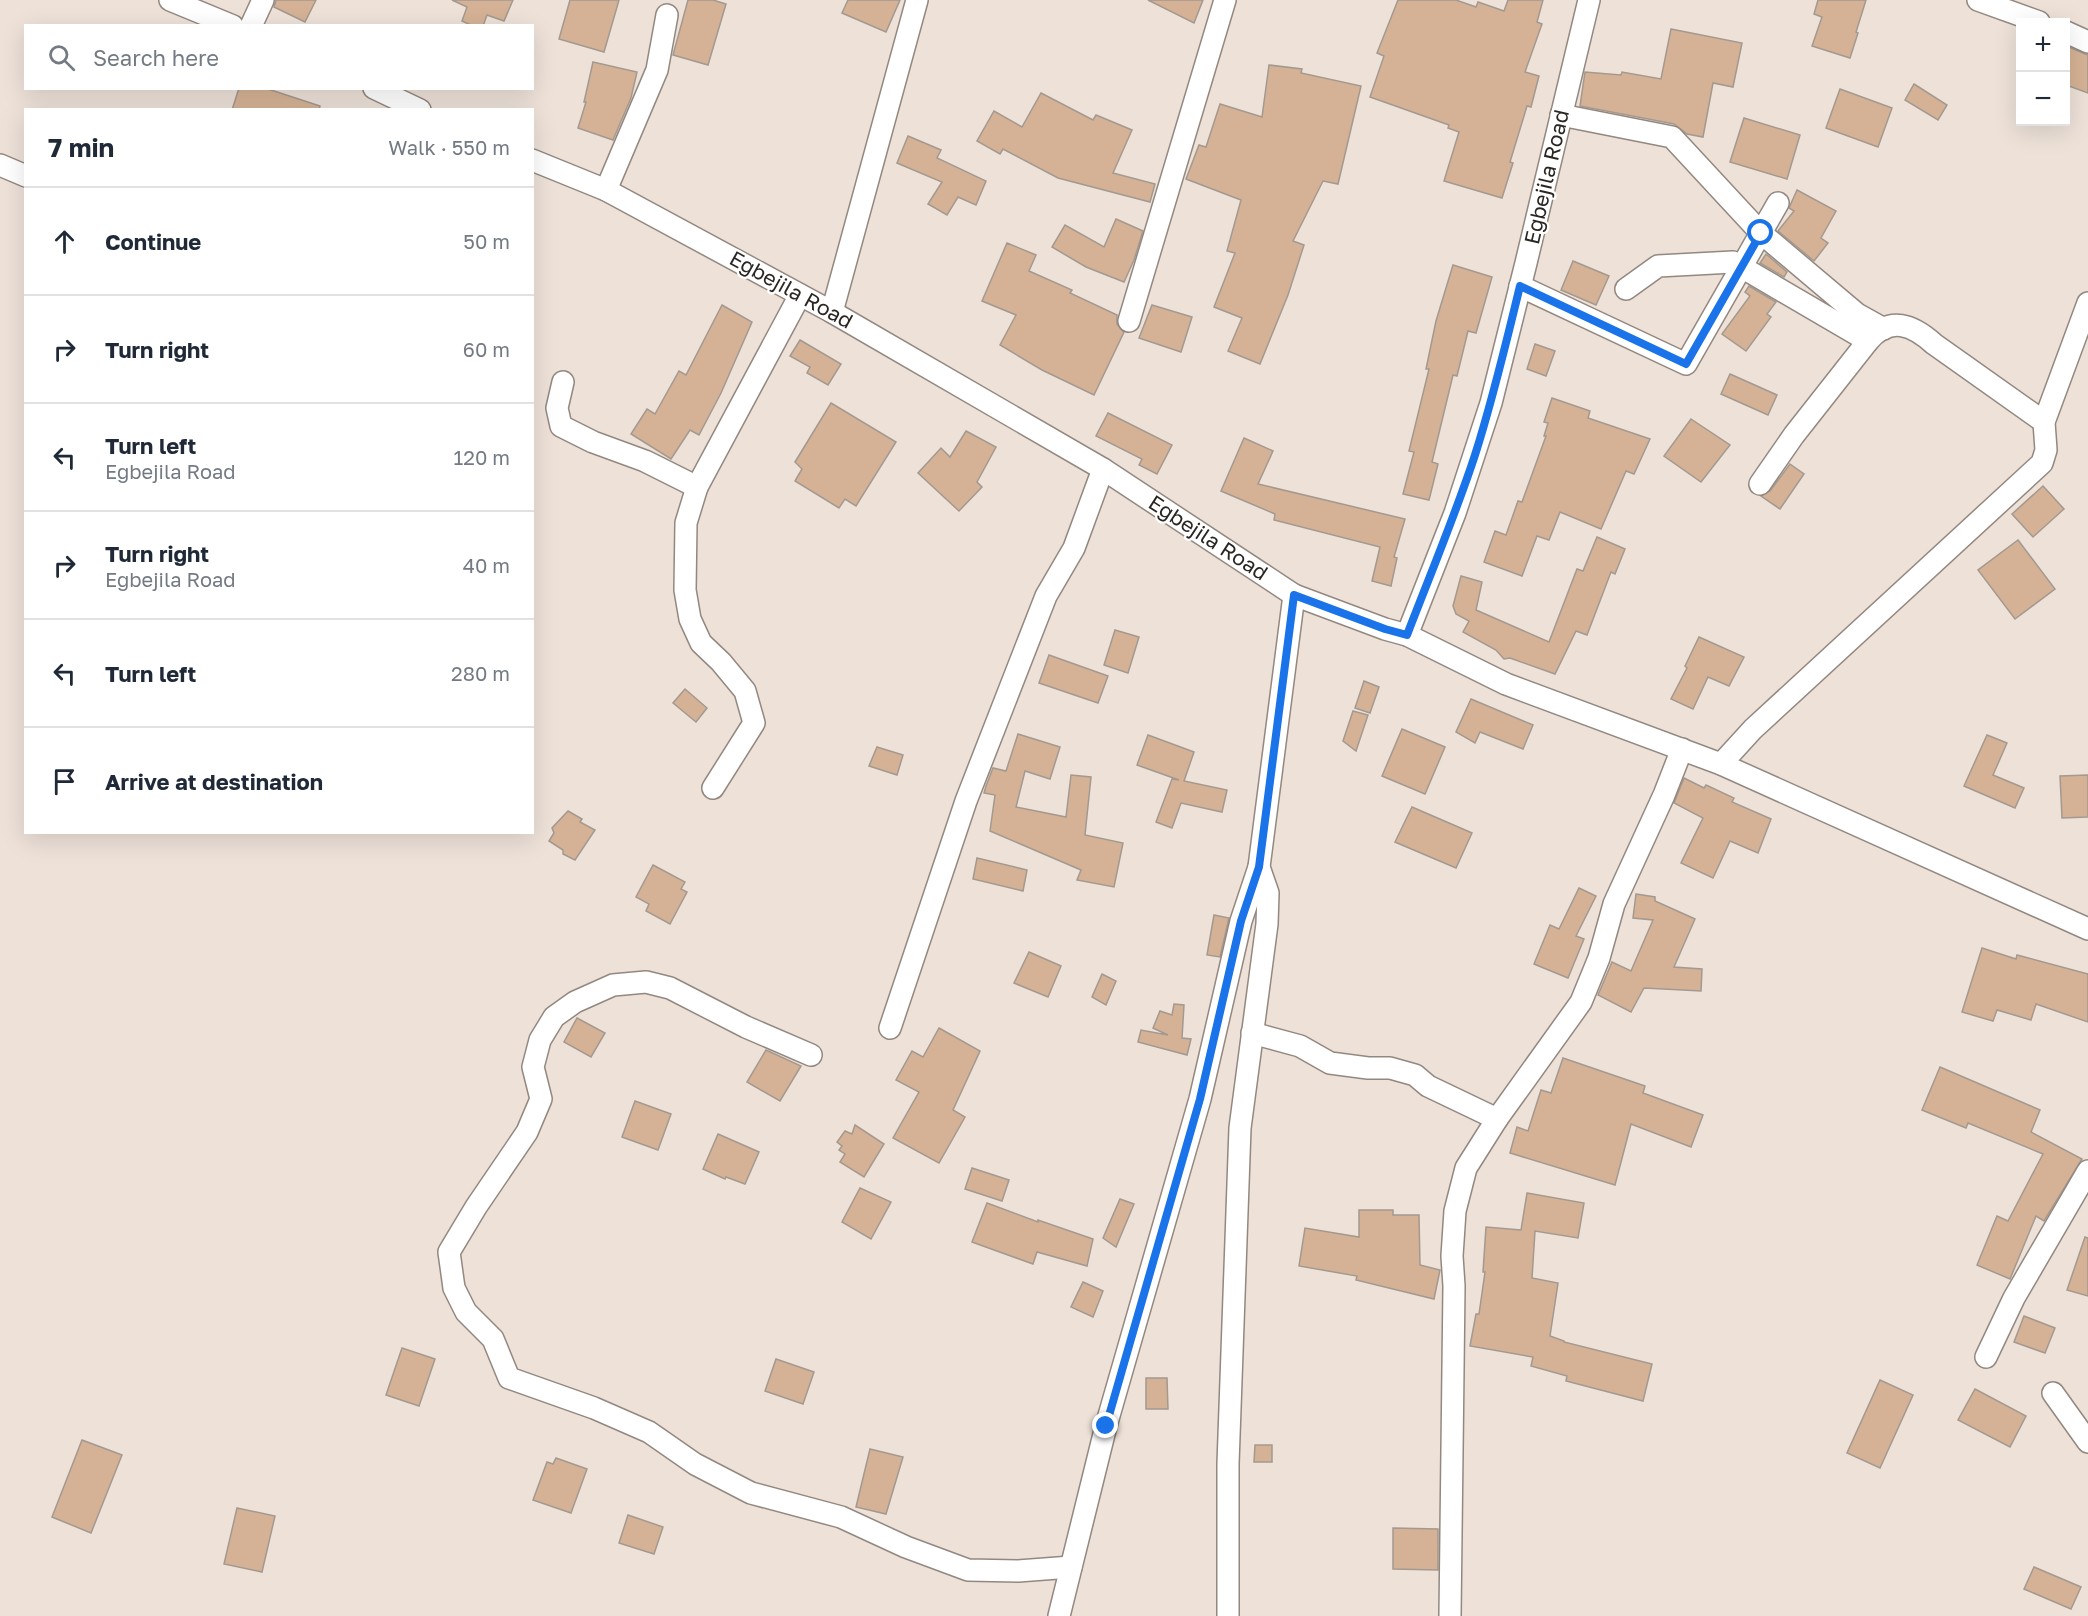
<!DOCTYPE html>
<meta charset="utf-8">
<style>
body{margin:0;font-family:"Golos Text",sans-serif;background:#f6f6f7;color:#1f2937}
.controls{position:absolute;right:18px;top:18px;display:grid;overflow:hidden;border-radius:0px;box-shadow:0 6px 24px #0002}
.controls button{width:54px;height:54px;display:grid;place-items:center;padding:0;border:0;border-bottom:2px solid #e0e1e3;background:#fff;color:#1f2937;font:30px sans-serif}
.stop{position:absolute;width:18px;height:18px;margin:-14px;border:4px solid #1a73e8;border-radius:50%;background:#fff}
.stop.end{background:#1a73e8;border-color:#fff;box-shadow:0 2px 6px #0008}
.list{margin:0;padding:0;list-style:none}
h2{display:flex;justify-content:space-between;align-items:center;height:78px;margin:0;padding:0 24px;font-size:26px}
h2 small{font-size:20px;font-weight:400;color:#747a83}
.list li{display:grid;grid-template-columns:39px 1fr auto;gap:18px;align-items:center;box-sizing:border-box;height:108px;padding:0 24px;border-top:2px solid #e0e1e3}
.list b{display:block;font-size:22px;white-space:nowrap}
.list p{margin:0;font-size:20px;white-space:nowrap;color:#747a83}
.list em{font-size:20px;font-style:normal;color:#747a83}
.icon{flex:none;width:33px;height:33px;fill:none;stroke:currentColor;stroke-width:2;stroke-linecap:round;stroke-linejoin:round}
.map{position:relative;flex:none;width:2088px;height:1616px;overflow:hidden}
.search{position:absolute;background:#fff;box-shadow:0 6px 24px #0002;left:24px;top:24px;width:510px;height:66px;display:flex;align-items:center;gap:15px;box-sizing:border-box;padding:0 21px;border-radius:0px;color:#747a83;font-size:22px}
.panel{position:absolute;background:#fff;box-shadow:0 6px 24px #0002;left:24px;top:108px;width:510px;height:726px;border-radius:0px}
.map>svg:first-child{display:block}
.building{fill:#d5b295;stroke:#a39990;stroke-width:1.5}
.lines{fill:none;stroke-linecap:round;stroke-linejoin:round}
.minor-casing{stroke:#938880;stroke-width:24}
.minor{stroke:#fff;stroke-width:21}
.route{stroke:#1a73e8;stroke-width:8}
.labels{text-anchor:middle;stroke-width:4.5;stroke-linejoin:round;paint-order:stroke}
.street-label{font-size:21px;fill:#2a2622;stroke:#fff}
</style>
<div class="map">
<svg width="2088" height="1616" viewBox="0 0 2088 1616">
<rect width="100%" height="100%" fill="#ede1d8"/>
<g class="building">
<path d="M276,0H316L305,22L274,7Z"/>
<path d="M452,0H513L504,21L487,15L483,26H473L462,21L467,7Z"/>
<path d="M570,0H619L604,52L559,39Z"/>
<path d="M688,0H713L726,4L708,65L673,55Z"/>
<path d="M848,0H900L886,32L842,13Z"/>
<path d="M1148,0H1203L1194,23Z"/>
<path d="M1398,0H1456L1476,7L1478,2L1504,11L1508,0H1543L1537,22L1542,24L1525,72L1539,76L1531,107L1527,106L1510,162L1513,163L1502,198L1444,181L1459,132L1448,128L1449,125L1370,97L1384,56L1377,53Z"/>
<path d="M1818,0H1866L1856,32L1858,33L1850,58L1812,46L1822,17L1814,14Z"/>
<path d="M1671,29L1742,43L1733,87L1713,83L1703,137L1687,134L1674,124L1580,106L1585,72L1621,75L1622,72L1661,79Z"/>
<path d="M2066,46L2088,55V93L2066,85Z"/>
<path d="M593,62L637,72L631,98L613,140L578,128L586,102H584Z"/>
<path d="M1269,65L1302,69L1301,73L1361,86L1338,184L1323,181L1293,241L1304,245L1288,295L1260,364L1228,351L1242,318L1214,307L1235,253L1227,251L1241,200L1186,179L1199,145L1206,147L1220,104L1262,117Z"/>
<path d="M1914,84L1947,105L1938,120L1905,100Z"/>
<path d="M239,88H265L320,106L319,110H232Z"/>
<path d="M1840,89L1892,108L1878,147L1826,128Z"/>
<path d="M1041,93L1093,120L1096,115L1132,130L1113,173L1155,184L1150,202L1058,178L1003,149L1000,154L977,141L994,111L1022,127Z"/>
<path d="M1744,118L1800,135L1787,179L1730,162Z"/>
<path d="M908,136L941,150L937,158L986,181L976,205L958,197L947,215L928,204L942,182L897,163Z"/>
<path d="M1797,190L1836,211L1821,238L1828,243L1814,261L1778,231L1794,211L1789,208Z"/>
<path d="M1116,219L1143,231L1134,260L1124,282L1086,267L1052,247L1065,225L1104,247Z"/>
<path d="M1007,243L1036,255L1029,271L1072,290L1070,293L1117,315V324L1124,332L1094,395L1042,370L1000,345L1016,315L982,301Z"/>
<path d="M1766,254L1787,272L1784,277L1760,263Z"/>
<path d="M1573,261L1609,276L1596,305L1561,290Z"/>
<path d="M1453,265L1492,277L1476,333L1468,331L1457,376L1453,375L1432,462L1438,464L1429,500L1403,494L1414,452L1409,451L1429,369H1426L1436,321Z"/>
<path d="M1749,286L1776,302L1767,314L1771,317L1746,351L1722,334L1750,296L1745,292Z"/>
<path d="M722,305L752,322L721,393L699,435L690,430L671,459L631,434L647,409L655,414L679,371L686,375Z"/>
<path d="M1152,305L1192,317L1181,352L1139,338Z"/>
<path d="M800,340L841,364L828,385L807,373L810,367L790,356Z"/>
<path d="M1535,344L1555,351L1546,376L1527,369Z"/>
<path d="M1730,374L1777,395L1768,415L1721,394Z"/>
<path d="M1552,398L1590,411L1588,418L1650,439L1634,474L1626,471L1601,529L1560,512L1549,540L1537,536L1522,576L1484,562L1495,531L1506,535L1518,501L1522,502L1546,436H1544L1548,423L1544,422Z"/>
<path d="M831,403L896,442L856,506L845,499L839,508L795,481L802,469L795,462Z"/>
<path d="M1108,413L1172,445L1157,474L1139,465L1142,459L1096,436Z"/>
<path d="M1691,419L1730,445L1701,482L1664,456Z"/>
<path d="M966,431L996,447L977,482L982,487L959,511L918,473L941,448L950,457Z"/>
<path d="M1244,438L1273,451L1258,484L1405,519L1394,557L1397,558L1391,586L1372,581L1380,547L1274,520L1275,514L1221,491Z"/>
<path d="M1790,464L1804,474L1780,509L1761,496L1770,491Z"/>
<path d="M2043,486L2064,509L2033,537L2012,514Z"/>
<path d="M1597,537L1625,549L1615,574L1611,572L1587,635L1576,631L1555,674L1510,658L1504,659L1496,650L1463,632L1469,621L1456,614L1453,606L1461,576L1482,582L1476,610L1549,642L1577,569L1583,571Z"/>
<path d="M2018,540L2055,589L2015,619L1978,570Z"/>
<path d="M1115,630L1139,637L1128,673L1104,665Z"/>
<path d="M1699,637L1744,657L1729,686L1708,677L1693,709L1671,699L1687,668L1685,666Z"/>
<path d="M1049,655L1108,676L1098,703L1039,683Z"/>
<path d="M1364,681L1379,687L1370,713L1355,708Z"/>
<path d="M685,689L707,708L696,722L673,703Z"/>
<path d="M1471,699L1533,725L1523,749L1480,732L1475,743L1456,732Z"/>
<path d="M1353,711L1368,715L1356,751L1343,741Z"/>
<path d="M1402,729L1445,747L1425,794L1382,776Z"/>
<path d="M1018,734L1060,747L1050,779L1025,771L1016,807L1066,817L1071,775L1091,777L1085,835L1123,843L1114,887L1077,880L1081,870L990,831L995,795L984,793L986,786L993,768L1006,771Z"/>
<path d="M1148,735L1194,752L1184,781L1227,790L1222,812L1181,803L1172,828L1156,822L1172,779L1179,780L1137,765Z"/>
<path d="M1987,735L2007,743L1993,775L2024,788L2015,808L1964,786Z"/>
<path d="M877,747L903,755L897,775L869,766Z"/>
<path d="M2088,775V817L2062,818L2060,776Z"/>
<path d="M1684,778L1704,788L1706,785L1734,798L1732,802L1771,819L1758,853L1730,841L1713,878L1681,863L1703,818L1674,803Z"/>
<path d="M1412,807L1472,833L1456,868L1395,842Z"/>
<path d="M568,811L582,819L580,822L595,830L575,860L563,854V850L549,841L554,833L552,828Z"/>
<path d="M977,858L1027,870L1023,891L973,879Z"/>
<path d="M653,865L685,882L681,889L687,892L670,924L646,911L649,904L636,897Z"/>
<path d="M1579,888L1596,896L1576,936L1584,939L1568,978L1534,964L1550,925L1559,929Z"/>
<path d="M1636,894L1655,897V901L1695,919L1674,967L1702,969L1701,991L1644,988L1631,1012L1598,995L1612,962L1631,971L1653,920L1633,918Z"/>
<path d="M1214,915L1229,918L1220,957L1207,955Z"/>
<path d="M1982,948L2016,959L2017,955L2088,974V1022L2036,1004L2031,1020L1997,1010L1993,1021L1962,1012Z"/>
<path d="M1029,952L1061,966L1048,997L1014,983Z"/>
<path d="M1102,974L1116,981L1106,1005L1092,997Z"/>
<path d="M1174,1004L1184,1005L1182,1038L1191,1039L1187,1055L1138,1042L1141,1030L1168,1035L1153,1028L1160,1011L1172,1015Z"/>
<path d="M577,1018L605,1033L591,1057L564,1042Z"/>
<path d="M939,1028L980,1051L953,1110L965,1117L939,1163L893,1138L919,1092L896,1080L912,1051L923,1057Z"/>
<path d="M766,1050L801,1066L780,1101L747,1082Z"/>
<path d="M1563,1058L1645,1086L1643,1093L1703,1115L1691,1147L1631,1124L1615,1185L1510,1153L1517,1127L1528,1131L1541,1090L1551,1093Z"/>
<path d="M1940,1067L2040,1110L2031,1132L2082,1159L2044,1221L2036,1216L2010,1279L1977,1265L1997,1216L2008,1221L2043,1154L1968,1123L1966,1128L1922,1110Z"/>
<path d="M635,1101L671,1114L658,1150L622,1137Z"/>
<path d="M855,1125L884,1144L864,1177L840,1162L845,1154L839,1150L842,1146L837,1142L845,1131L852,1134Z"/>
<path d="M718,1134L759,1152L745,1184L726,1177L725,1179L703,1169Z"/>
<path d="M972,1168L1009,1180L1002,1201L965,1189Z"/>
<path d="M860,1188L891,1202L871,1239L842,1222Z"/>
<path d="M1527,1193L1584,1203L1578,1238L1535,1231L1532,1278L1558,1283L1550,1336L1564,1341V1342L1652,1364L1643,1401L1566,1381L1567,1376L1531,1366L1533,1357L1470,1346L1476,1314H1479L1485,1272H1483L1486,1227L1521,1230Z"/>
<path d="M1120,1199L1134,1204L1116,1247L1103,1238Z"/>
<path d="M987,1203L1038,1222V1220L1093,1239L1087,1266L1037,1252L1033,1264L972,1242Z"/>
<path d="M1359,1210H1393V1215H1419L1420,1265L1440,1270L1434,1299L1356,1280L1357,1276L1299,1266L1305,1228L1359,1237Z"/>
<path d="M2085,1237L2088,1238V1296L2067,1290Z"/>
<path d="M1083,1282L1103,1291L1093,1317L1071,1307Z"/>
<path d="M2024,1316L2055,1328L2045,1353L2014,1342Z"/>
<path d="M402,1348L435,1359L419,1406L386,1395Z"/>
<path d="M776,1359L814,1372L803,1404L765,1391Z"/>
<path d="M1146,1378H1167L1168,1409H1146Z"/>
<path d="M1880,1380L1913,1395L1880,1468L1847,1453Z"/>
<path d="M1975,1389L2026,1416L2010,1447L1958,1420Z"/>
<path d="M82,1440L122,1455L91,1533L52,1517Z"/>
<path d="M1255,1445H1272V1462H1254Z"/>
<path d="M870,1449L903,1457L886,1514L856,1507Z"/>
<path d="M556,1458L587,1469L571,1513L533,1500L547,1462L553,1464Z"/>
<path d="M237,1508L275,1516L262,1572L224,1564Z"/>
<path d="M628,1515L663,1527L654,1554L619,1543Z"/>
<path d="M1393,1528L1438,1529V1570L1393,1569Z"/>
<path d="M2034,1567L2081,1587L2071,1609L2024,1589Z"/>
</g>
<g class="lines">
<g class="minor-casing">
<g id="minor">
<path d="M170,0L233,26"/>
<path d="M1978,0L2039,22"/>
<path d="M251,26L263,0"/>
<path d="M2066,32L2088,42"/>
<path d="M374,88L420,110"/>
<path d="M1561,115L1672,137L1761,233L1857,314L1884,329"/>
<path d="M532,160L606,190L832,312L1103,469L1294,595L1385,629L1407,635L1506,684L1721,764L2088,929"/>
<path d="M0,165L26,176"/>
<path d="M606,190L657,70L667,15"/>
<path d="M1520,286L1686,364L1778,203"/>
<path d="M1626,289L1658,266L1733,262L1868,341"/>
<path d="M832,312L917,0"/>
<path d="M1129,321L1225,0"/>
<path d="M563,382L557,408L561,426L593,442L645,461L697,487L800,295"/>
<path d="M1760,484L1794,435L1868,341C1890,315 1913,325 1934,344L2044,422"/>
<path d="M697,487L686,523L685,590L690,619L701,643L721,662L745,691L754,723L713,788"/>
<path d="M1407,635L1455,513L1491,403L1526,263L1589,0"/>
<path d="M1721,764L1753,729L2042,463L2046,450L2044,422L2088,303"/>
<path d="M890,1028L966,801L1046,596L1074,548L1103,469"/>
<path d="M1252,1033L1300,1046L1330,1063L1368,1068H1390L1415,1075L1428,1086L1497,1119"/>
<path d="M811,1055L746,1027L670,988L646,982L613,985L575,1002L554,1017L540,1040L533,1067L541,1099L527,1132L476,1207L449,1252L454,1288L466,1312L493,1339L509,1378L594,1408L649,1432L695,1464L751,1493L841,1517L906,1547L968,1570L1018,1571L1071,1567"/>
<path d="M1986,1357L2014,1298L2088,1171"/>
<path d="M2053,1393L2088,1442"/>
<path d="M1059,1616L1106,1426L1200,1099L1241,921L1259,867"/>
<path d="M1228,1616V1464L1240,1128L1267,924L1268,893L1259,867L1294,595"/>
<path d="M1450,1616L1454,1286L1452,1256L1455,1211L1466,1168L1497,1119L1581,1002L1599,958L1614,904L1664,795L1682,749"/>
</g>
</g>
<use href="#minor" class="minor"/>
</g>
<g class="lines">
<path class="route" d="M1106,1426L1200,1099L1241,921L1259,867L1294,595L1385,629L1407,635C1430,575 1455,516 1475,455C1493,399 1506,343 1520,286L1686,364L1761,233"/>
</g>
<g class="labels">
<g class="street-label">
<text transform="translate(1547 177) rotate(-77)" y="7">Egbejila Road</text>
<text transform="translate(791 290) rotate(29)" y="7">Egbejila Road</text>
<text transform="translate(1208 538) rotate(33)" y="7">Egbejila Road</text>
</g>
</g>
</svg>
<div class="controls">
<button>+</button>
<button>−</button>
</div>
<div class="stop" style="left:1761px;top:233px"></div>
<div class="stop end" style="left:1106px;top:1426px"></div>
<div class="search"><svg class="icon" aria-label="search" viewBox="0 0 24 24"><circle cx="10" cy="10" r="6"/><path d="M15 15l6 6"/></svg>Search here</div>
<section class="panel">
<h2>7 min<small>Walk · 550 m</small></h2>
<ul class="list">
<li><svg class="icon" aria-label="ahead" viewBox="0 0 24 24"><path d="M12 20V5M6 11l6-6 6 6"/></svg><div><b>Continue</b></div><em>50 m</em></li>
<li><svg class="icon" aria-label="right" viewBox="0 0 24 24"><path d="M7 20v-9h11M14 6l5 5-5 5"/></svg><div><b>Turn right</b></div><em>60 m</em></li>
<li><svg class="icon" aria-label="left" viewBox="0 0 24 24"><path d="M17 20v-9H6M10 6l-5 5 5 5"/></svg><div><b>Turn left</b><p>Egbejila Road</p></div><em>120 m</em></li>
<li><svg class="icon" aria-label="right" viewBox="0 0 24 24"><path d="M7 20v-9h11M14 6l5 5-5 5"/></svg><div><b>Turn right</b><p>Egbejila Road</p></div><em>40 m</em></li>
<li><svg class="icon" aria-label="left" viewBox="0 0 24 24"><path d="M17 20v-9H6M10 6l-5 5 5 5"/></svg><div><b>Turn left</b></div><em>280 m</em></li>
<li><svg class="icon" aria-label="arrive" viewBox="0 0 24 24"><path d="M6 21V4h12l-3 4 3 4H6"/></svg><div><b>Arrive at destination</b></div></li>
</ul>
</section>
</div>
